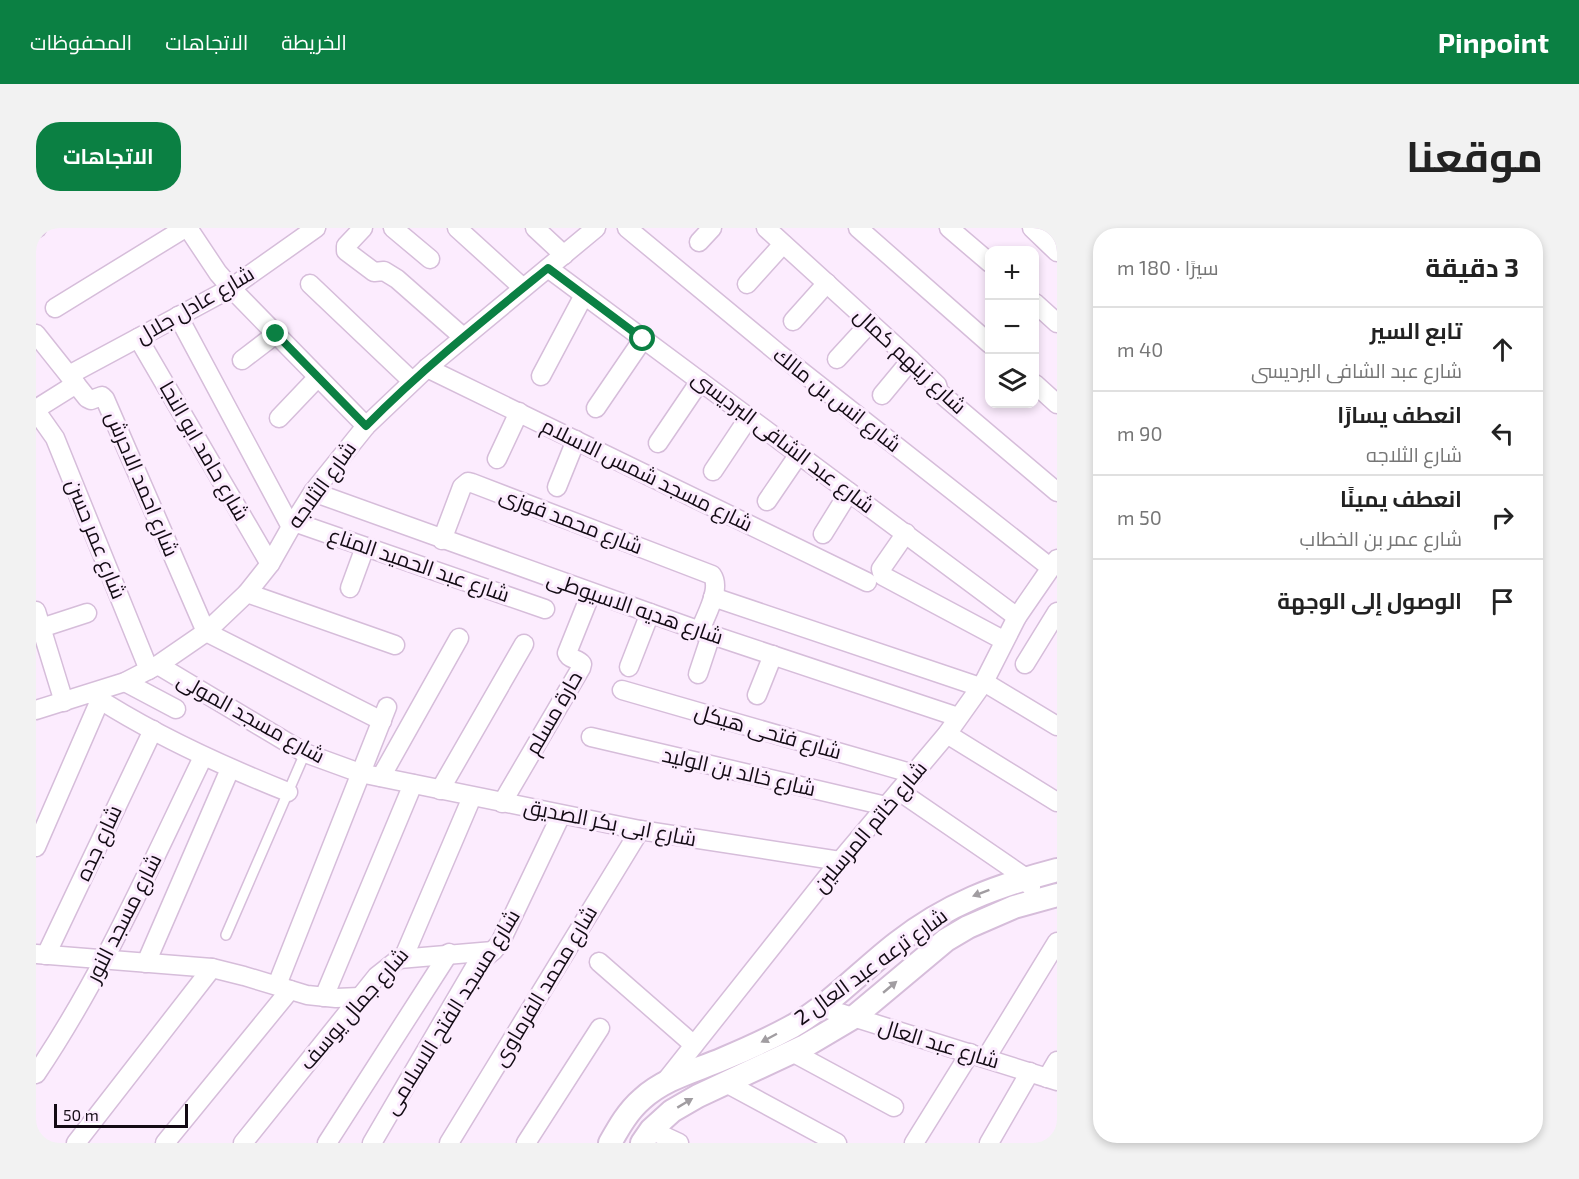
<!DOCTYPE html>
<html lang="ar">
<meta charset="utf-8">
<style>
body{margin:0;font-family:"Exo 2",Cairo,sans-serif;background:#f2f2f2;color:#222;direction:rtl}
.controls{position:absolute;right:18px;top:18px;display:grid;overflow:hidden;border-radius:12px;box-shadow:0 3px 9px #0003}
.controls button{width:54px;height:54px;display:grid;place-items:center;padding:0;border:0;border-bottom:2px solid #e0e0e0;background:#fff;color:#222;font:30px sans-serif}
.scale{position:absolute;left:18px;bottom:15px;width:134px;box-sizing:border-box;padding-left:6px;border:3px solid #130b14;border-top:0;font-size:16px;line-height:21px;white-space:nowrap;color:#130b14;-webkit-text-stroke:4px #fcecfe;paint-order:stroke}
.stop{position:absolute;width:18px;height:18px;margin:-14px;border:4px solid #0b8043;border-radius:50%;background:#fff}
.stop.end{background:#0b8043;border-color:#fff;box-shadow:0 2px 6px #0008}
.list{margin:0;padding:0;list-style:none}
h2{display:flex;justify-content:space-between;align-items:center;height:78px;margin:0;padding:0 24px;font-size:26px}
h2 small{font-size:20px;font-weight:400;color:#767676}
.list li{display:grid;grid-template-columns:39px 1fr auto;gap:18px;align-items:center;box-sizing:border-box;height:84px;padding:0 24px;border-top:2px solid #e0e0e0}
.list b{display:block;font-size:22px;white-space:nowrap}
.list p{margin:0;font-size:20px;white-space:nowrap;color:#767676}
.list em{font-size:20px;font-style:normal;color:#767676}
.icon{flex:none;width:33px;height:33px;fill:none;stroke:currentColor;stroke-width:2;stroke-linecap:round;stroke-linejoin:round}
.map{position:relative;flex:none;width:1021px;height:915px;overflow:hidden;direction:ltr;border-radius:24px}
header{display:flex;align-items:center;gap:36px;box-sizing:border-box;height:84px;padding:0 30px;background:#0b8043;color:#fff}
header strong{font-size:28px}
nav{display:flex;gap:33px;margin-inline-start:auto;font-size:21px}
.intro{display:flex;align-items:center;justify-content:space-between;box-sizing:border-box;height:144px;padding:0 36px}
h1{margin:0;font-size:42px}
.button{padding:15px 27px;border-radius:24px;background:#0b8043;color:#fff;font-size:21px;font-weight:700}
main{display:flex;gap:36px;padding:0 36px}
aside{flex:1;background:#fff;border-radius:24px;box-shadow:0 3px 9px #0003}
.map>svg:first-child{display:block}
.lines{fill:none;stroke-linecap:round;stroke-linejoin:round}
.service-casing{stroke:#d6bdda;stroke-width:12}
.minor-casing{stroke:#d6bdda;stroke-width:21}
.tertiary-casing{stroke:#d6bdda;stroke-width:26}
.service{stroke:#fff;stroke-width:9}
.minor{stroke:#fff;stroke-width:18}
.tertiary{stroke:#fff;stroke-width:22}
.oneway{fill:#a19da1}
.route{stroke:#0b8043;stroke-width:8}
.labels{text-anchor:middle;stroke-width:6;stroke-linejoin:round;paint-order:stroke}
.street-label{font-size:21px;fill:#130b14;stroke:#fcecfe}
</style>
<header>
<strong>Pinpoint</strong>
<nav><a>الخريطة</a><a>الاتجاهات</a><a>المحفوظات</a></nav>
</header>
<div class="intro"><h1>موقعنا</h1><a class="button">الاتجاهات</a></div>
<main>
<aside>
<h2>3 دقيقة<small>سيرًا · 180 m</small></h2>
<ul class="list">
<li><svg class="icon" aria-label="ahead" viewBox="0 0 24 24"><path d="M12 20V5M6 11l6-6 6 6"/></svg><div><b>تابع السير</b><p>شارع عبد الشافى البرديسى</p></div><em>40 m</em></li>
<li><svg class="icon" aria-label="left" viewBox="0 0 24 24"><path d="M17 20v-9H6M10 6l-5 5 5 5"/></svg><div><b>انعطف يسارًا</b><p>شارع الثلاجه</p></div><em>90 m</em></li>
<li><svg class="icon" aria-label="right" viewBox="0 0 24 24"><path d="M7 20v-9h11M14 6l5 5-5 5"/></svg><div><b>انعطف يمينًا</b><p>شارع عمر بن الخطاب</p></div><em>50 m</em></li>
<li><svg class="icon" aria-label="arrive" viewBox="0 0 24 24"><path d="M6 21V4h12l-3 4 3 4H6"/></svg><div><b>الوصول إلى الوجهة</b></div></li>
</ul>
</aside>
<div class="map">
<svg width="1021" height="915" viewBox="0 0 1021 915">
<rect width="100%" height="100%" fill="#fcecfe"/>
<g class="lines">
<g class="service-casing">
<path id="service" d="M190,707L269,525"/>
</g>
<g class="minor-casing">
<g id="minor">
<path d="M0,0H1"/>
<path d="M152,0L182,45L195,60L330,198"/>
<path d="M327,0L310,18V23L338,44L348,43L361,51L427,109"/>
<path d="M357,0L394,31"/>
<path d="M421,0L487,60"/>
<path d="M499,0L528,27"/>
<path d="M591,0L742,125L1015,340"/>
<path d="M730,0L875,132L901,157L903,164L1021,264"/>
<path d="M822,0L954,116"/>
<path d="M913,0L954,35"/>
<path d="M996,0L1021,24"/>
<path d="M663,14L676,0"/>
<path d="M512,40L981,389"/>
<path d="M274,56L376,153"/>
<path d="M711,56L747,16"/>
<path d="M999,75L1021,95"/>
<path d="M19,80L149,0"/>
<path d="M142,88L255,299"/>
<path d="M757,93L791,55"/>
<path d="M0,106L51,170L55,172L66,168L69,171L170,404L346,493"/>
<path d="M102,110L234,336"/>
<path d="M801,131L834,95"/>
<path d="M206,132L240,106"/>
<path d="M391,140L831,354"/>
<path d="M33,147L195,60L280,0"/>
<path d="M505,148L548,67"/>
<path d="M999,156L1021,176"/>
<path d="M846,167L875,132"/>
<path d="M560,180L607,111"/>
<path d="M0,181L40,156"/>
<path d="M0,183L19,210L113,442"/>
<path d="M243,190L282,149"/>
<path d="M622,215L664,153"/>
<path d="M461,231L483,184"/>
<path d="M677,243L713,189"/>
<path d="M521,259L540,212"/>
<path d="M277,264L664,403L922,489"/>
<path d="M731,273L763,226"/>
<path d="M258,294L509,381"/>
<path d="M870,305L845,341L847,348L967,412"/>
<path d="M787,306L813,264"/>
<path d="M406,312L426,259L432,254L436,255L676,347C686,361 669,388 664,403"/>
<path d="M314,360L329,319"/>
<path d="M211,365L359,417"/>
<path d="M677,369L944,459"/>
<path d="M0,383L28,474"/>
<path d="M5,400L51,385"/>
<path d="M989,436L1021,384"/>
<path d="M122,437L269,525L324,545L604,602L804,633"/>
<path d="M593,439L614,385"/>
<path d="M662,446L675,407"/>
<path d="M89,454L140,481"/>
<path d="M948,454L1021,498"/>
<path d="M586,462L878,546"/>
<path d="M55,466C116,506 184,537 252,564"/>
<path d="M721,467L737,427"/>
<path d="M0,482L89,454L122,437L170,404L211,365L234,336L255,299L277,264L330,198L391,140L560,0"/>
<path d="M911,506L1021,574"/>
<path d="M555,509L850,578"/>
<path d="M345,549L423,410"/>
<path d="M404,562L488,416"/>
<path d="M863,563L990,650L995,659"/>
<path d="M466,575L545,440L546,436C542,430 533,432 531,425L555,365"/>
<path d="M0,619L64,472"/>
<path d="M0,726L176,740L208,748L271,767L300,770L324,769"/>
<path d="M10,727L117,502"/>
<path d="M363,731L457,723"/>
<path d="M563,734L658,817"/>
<path d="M110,735L194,541"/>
<path d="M241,757L351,479"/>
<path d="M288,769L377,556"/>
<path d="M785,779L1021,853"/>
<path d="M756,824L858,879"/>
<path d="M950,830L1021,714"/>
<path d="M0,846C67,747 115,636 167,529"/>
<path d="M1011,850L1021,833"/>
<path d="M628,855L804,633L911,506L948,454L981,389L1021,331"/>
<path d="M690,855L801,915"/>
<path d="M615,902L643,915"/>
<path d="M40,915L176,740"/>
<path d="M129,915L254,762"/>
<path d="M207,915L341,748L369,726L436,569"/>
<path d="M291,915L413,725"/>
<path d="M336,915L440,737L457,723L464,715L525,587"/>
<path d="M413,915L604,602"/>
<path d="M490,915L564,800"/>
<path d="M878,915L934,825"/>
<path d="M953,915L994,844"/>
</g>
</g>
<g class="tertiary-casing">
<g id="tertiary">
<path d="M574,915C583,899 592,883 606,871C629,850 659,843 687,831C711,821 735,810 757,798C795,776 826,742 861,715C911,676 960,658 1021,642"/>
<path d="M606,915L615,902L636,883L662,868L769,818L818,789L910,712L932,699L978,679L1021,667"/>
</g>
</g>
<use href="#service" class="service"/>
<use href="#minor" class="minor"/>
<use href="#tertiary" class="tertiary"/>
</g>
<defs><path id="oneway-solid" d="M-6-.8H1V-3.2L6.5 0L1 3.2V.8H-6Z" transform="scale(1.5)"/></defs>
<g class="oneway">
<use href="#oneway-solid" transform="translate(945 665) rotate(159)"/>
<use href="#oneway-solid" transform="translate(854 759) rotate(-40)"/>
<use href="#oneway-solid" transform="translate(733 810) rotate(152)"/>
<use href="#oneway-solid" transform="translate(649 875) rotate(-31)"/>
</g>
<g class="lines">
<path class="route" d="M240,106L330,198C386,141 449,91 512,40L607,111"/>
</g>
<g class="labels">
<g class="street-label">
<text transform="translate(159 77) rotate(-30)" y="7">شارع عادل جلال</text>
<text transform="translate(874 133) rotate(43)" y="7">شارع زينهم كمال</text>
<text transform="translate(801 172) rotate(38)" y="7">شارع انس بن مالك</text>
<text transform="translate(747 214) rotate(37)" y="7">شارع عبد الشافى البرديسى</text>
<text transform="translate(168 223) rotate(60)" y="7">شارع حامد ابو النجا</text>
<text transform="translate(611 247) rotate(26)" y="7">شارع مسجد شمس الاسلام</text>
<text transform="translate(106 256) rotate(67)" y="7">شارع احمد الاحرش</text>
<text transform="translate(286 257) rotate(-54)" y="7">شارع الثلاجه</text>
<text transform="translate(535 293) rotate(21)" y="7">شارع محمد فوزى</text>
<text transform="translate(60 311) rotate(68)" y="7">شارع عمر حسن</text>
<text transform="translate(383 337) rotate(19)" y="7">شارع عبد الحميد المناع</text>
<text transform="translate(599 380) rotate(19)" y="7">شارع هديه الاسيوطى</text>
<text transform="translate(518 485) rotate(-60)" y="7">حارة مسلم</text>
<text transform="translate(215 490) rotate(29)" y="7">شارع مسجد المولى</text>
<text transform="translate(732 504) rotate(16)" y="7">شارع فتحى هيكل</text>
<text transform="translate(703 544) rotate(13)" y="7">شارع خالد بن الوليد</text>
<text transform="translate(574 595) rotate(11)" y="7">شارع ابى بكر الصديق</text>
<text transform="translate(834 599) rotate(-50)" y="7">شارع خاتم المرسلين</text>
<text transform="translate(63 615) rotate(-65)" y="7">شارع جده</text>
<text transform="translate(88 690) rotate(-63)" y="7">شارع مسجد النور</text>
<text transform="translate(835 739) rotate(-36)" y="7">شارع ترعه عبد العال 2</text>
<text transform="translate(509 758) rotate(-59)" y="7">شارع محمد الفرماوى</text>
<text transform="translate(318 781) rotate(-49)" y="7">شارع جمال يوسف</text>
<text transform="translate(416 784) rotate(-58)" y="7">شارع مسجد الفتح الاسلامى</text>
<text transform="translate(903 816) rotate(17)" y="7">شارع عبد العال</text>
</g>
</g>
</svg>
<div class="controls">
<button>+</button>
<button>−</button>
<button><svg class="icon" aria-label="layers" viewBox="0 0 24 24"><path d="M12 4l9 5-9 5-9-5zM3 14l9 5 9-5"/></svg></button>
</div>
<div class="scale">50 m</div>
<div class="stop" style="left:607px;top:111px"></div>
<div class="stop end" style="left:240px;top:106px"></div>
</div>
</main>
